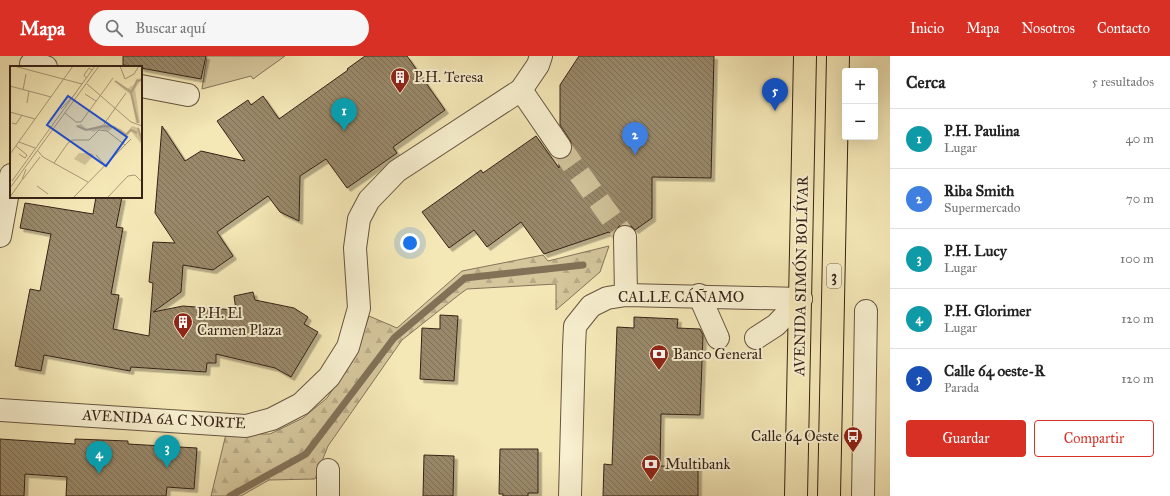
<!DOCTYPE html>
<html lang="es">
<meta charset="utf-8">
<style>
body{margin:0;font-family:"IM FELL Great Primer",serif;background:#f6f6f6;color:#222}
.controls{position:absolute;right:12px;top:12px;display:grid;overflow:hidden;border-radius:4px;box-shadow:0 4px 16px #0002}
.controls button{width:36px;height:36px;display:grid;place-items:center;padding:0;border:0;border-bottom:1px solid #e0e0e0;background:#fff;color:#222;font:20px sans-serif}
.you{position:absolute;left:410px;top:187px;width:14px;height:14px;margin:-10px;border:3px solid #fff;border-radius:50%;background:#1a73e8;box-shadow:0 0 0 6px #1a73e833}
.badge{display:grid;place-items:center;width:26px;height:26px;border-radius:50%;background:#d93025;color:#fff;font-size:13px;font-weight:700}
.pin{position:absolute;translate:-50% -33px;filter:drop-shadow(0 1px 2px #0008)}
.pin::after{content:'';position:absolute;top:21px;width:14px;height:12px;background:inherit;clip-path:polygon(0 0,100% 0,50% 100%)}
.list{margin:0;padding:0;list-style:none}
h2{display:flex;justify-content:space-between;align-items:center;height:52px;margin:0;padding:0 16px;font-size:17px}
h2 small{font-size:13px;font-weight:400;color:#767676}
.list li{display:grid;grid-template-columns:26px 1fr auto;gap:12px;align-items:center;box-sizing:border-box;height:60px;padding:0 16px;border-top:1px solid #e0e0e0}
.list b{display:block;font-size:15px;white-space:nowrap}
.list p{margin:0;font-size:13px;white-space:nowrap;color:#767676}
.list em{font-size:13px;font-style:normal;color:#767676}
.actions{display:flex;gap:8px;padding:12px 16px}
.actions a{flex:1;padding:9px 0;border:1px solid #d93025;border-radius:4px;text-align:center;font-size:14px;color:#d93025}
.actions .main{background:#d93025;color:#fff}
.icon{flex:none;width:22px;height:22px;fill:none;stroke:currentColor;stroke-width:2;stroke-linecap:round;stroke-linejoin:round}
.map{position:relative;flex:none;width:890px;height:440px;overflow:hidden}
header{display:flex;align-items:center;gap:24px;box-sizing:border-box;height:56px;padding:0 20px;background:#d93025;color:#fff}
header strong{font-size:19px}
nav{display:flex;gap:22px;margin-inline-start:auto;font-size:14px}
.search{width:280px;height:36px;background:#f6f6f6;display:flex;align-items:center;gap:10px;box-sizing:border-box;padding:0 14px;border-radius:22px;color:#767676;font-size:15px}
main{display:flex}
aside{flex:1;background:#fff}
.map>svg:first-child{display:block}
.forest{fill:url(#forest-firs);stroke:#86745a}
.green{fill:#d5c69c;stroke:#86745a}
.lines{fill:none;stroke-linecap:round;stroke-linejoin:round}
.stream{stroke:#827157;stroke-width:7}
.building{fill:url(#building-back-hatch);stroke:#362217;filter:url(#shadow)}
.minor-tunnel{stroke:#cfc097;stroke-width:22;stroke-dasharray:22 11;stroke-linecap:butt}
.minor-casing{stroke:#66543f;stroke-width:24}
.major-casing{stroke:#362217;stroke-width:24}
.minor{stroke:#f8f0d0;stroke-width:22}
.major{stroke:#f5e8b7;stroke-width:22}
.labels{text-anchor:middle;stroke-width:4;stroke-linejoin:round;paint-order:stroke}
.shield{fill:#f8f0d0;stroke:#70604e;stroke-width:1}
.shield-label{font-size:14px;font-weight:bold;fill:#362217}
.poi-label{font-size:15px;fill:#362217;stroke:#f8f0d0;text-anchor:start}
.street-label{font-size:15px;fill:#362217;stroke:#f8f0d0}
.inset-river{fill:none;stroke:#b4a581;stroke-width:2}
.inset-road{fill:none;stroke:#a99977;stroke-width:1}
.view{fill:#1d4ed8;fill-opacity:0.15;stroke:#1d4ed8;stroke-width:2}
.inset-edge{fill:none;stroke:#362217;stroke-width:2}
</style>
<header>
<strong>Mapa</strong>
<div class="search"><svg class="icon" aria-label="search" viewBox="0 0 24 24"><circle cx="10" cy="10" r="6"/><path d="M15 15l6 6"/></svg>Buscar aquí</div>
<nav><a>Inicio</a><a>Mapa</a><a>Nosotros</a><a>Contacto</a></nav>
</header>
<main>
<div class="map">
<svg width="890" height="440" viewBox="0 0 890 440">
<defs>
<pattern id="forest-firs" width="22" height="20" patternUnits="userSpaceOnUse"><rect width="22" height="20" fill="#d5c69c"/><path d="M5 1l3.5 6h-7zM16 11l3.5 6h-7z" fill="#b7aa86"/></pattern>
<pattern id="building-back-hatch" width="6" height="6" patternUnits="userSpaceOnUse"><rect width="6" height="6" fill="#99896a"/><path d="M-1 5l2 2M0 0l6 6M5-1l2 2" fill="none" stroke="#7e7056"/></pattern>
<filter id="shadow"><feDropShadow dx="3.5" dy="3.5" stdDeviation="0" flood-color="#0004"/></filter>
</defs>
<rect width="100%" height="100%" fill="#f5e8b7"/>
<filter id="stains"><feTurbulence type="fractalNoise" baseFrequency=".005" numOctaves="4"/><feColorMatrix values="0 0 0 0 .2 0 0 0 0 .09 0 0 0 0 .02 0 0 0 .5 -.17"/></filter>
<radialGradient id="worn" r=".72"><stop offset=".6" stop-color="#630" stop-opacity="0"/><stop offset="1" stop-color="#630" stop-opacity=".3"/></radialGradient>
<path class="forest" d="M609,190L600,216L556,254V228L467,233L460,238L402,284L328,390L315,423L269,424L241,440H211L226,378H270L303,362L327,342L355,300L369,260L397,272L462,215L543,199L548,205Z"/>
<path class="green" d="M207,0H285L253,23L251,20L202,33Z"/>
<g class="lines">
<path class="stream" d="M230,440L306,398L394,282L465,222L583,209"/>
</g>
<g class="building">
<path d="M123,0H206L201,23L141,12V11L123,9Z"/>
<path d="M365,0H407L445,54L393,91L397,97L347,132L326,103L300,120L299,165L280,156L268,140L217,176L233,200L213,214L183,209L181,236L153,256L183,250L236,254L234,240L253,236L255,244L294,252L308,261L304,268L318,276L291,321L275,312L216,298V307H207L206,316L131,311L130,315L44,299L41,315L15,310L30,233L40,235L51,178L20,172L25,147L93,158L96,141H122L116,171L123,172L111,238L119,239L113,273L149,280L153,227L149,226L153,186L175,187L155,157L162,70L185,105L201,95L245,105L217,65L248,44L251,49L263,40L279,63L348,14L347,13Z"/>
<path d="M579,0H714L711,122L652,121V162L635,174L631,170L625,169L619,170L614,175L612,181L609,176L544,198L521,166L487,191L474,174L449,192L422,156L481,114L483,117L536,80L559,112V103L567,101L571,97L572,90L570,84L560,69V29Z"/>
<path d="M440,259L458,260L454,325L420,323L422,272L440,273Z"/>
<path d="M634,261L678,263L677,272L700,273L703,279L700,359L661,358L660,410L698,411V440H603L604,408L612,409L617,271L634,272Z"/>
<path d="M0,383L75,388V383L128,385V388L197,392L194,433L167,431L166,440H66L67,421L25,418L24,440H0Z"/>
<path d="M500,393H538V437H528V440H503V438H499Z"/>
<path d="M424,399L454,400L453,440H423Z"/>
</g>
<g class="lines">
<path class="minor-tunnel" d="M560,91L625,181"/>
<g class="minor-casing">
<g id="minor">
<path d="M31,8L46,11"/>
<path d="M141,30L188,39"/>
<path d="M521,34L560,91"/>
<path d="M0,180L11,119"/>
<path d="M625,181L626,239"/>
<path d="M699,239L718,282"/>
<path d="M756,282L776,269L801,243"/>
<path d="M0,354L246,370L272,363L301,348L329,321L348,291L359,252L355,192L359,163L369,144L397,115L521,34L538,9L541,0"/>
<path d="M328,440V414"/>
<path d="M570,440L574,291L575,270L591,250L607,242L626,239L801,243"/>
<path d="M863,440L866,255"/>
</g>
</g>
<g class="major-casing">
<g id="major">
<path d="M796,440L805,0"/>
<path d="M829,440L838,0"/>
</g>
</g>
<use href="#minor" class="minor"/>
<use href="#major" class="major"/>
</g>
<defs>
<g id="building-pin" transform="scale(1)"><path d="M0 17L-7.5 6A9.5 9.5 0 1 1 7.5 6Z" fill="#8f2418" stroke="#f8f0d0"/><path d="M-4-6H4V6H1V3H-1V6H-4ZM-2.5-4.3h1.7v1.8h-1.7ZM.8-4.3h1.7v1.8H.8ZM-2.5-1h1.7V.8h-1.7ZM.8-1h1.7V.8H.8Z" fill="#fff"/></g>
<g id="bank-pin" transform="scale(1)"><path d="M0 17L-7.5 6A9.5 9.5 0 1 1 7.5 6Z" fill="#8f2418" stroke="#f8f0d0"/><path d="M-6-4H6V4H-6ZM0-2.3a2.3 2.3 0 1 0 0 4.6a2.3 2.3 0 1 0 0-4.6Z" fill="#fff"/></g>
<g id="bus-pin" transform="scale(1)"><path d="M0 17L-7.5 6A9.5 9.5 0 1 1 7.5 6Z" fill="#8f2418" stroke="#f8f0d0"/><path d="M-5-6H5V4H4V6H2V4H-2V6H-4V4H-5ZM-3.5-4V0h7V-4ZM-3.5 1.2v1.5H-2V1.2ZM2 1.2v1.5H3.5V1.2Z" fill="#fff"/></g>
</defs>
<g fill-rule="evenodd">
<use href="#building-pin" x="400" y="21"/>
<use href="#building-pin" x="183" y="266"/>
<use href="#bank-pin" x="659" y="298"/>
<use href="#bus-pin" x="853" y="380"/>
<use href="#bank-pin" x="651" y="408"/>
</g>
<g class="labels">
<rect class="shield" x="827" y="208" width="14" height="24" rx="3"/>
<g class="shield-label">
<text x="834" y="225">3</text>
</g>
<g class="poi-label">
<text x="414" y="26">P.H. Teresa</text>
<text x="197" y="262">P.H. El<tspan x="197" dy="17">Carmen Plaza</tspan></text>
<text x="673" y="303">Banco General</text>
<text x="839" y="385" text-anchor="end">Calle 64 Oeste</text>
<text x="665" y="413">Multibank</text>
</g>
<g class="street-label">
<text transform="translate(801 220) rotate(-89)" y="5">AVENIDA SIMÓN BOLÍVAR</text>
<text x="681" y="246">CALLE CÁÑAMO</text>
<text transform="translate(164 363) rotate(3)" y="5">AVENIDA 6A C NORTE</text>
</g>
</g>
<g transform="translate(10 10)">
<rect width="132" height="132" fill="#f5e8b7"/>
<path d="M132,12L125,23L130,57H126L121,29L107,18L117,23L125,18L126,13ZM71,58L77,63L95,58L111,63L116,67L122,60L129,62L132,79L121,65L117,70L104,61L99,65L91,63L84,66L65,60Z" fill="#d5c69c"/>
<path d="M69,87H81L84,89L75,99L64,93Z" fill="#d5c69c"/>
<path class="inset-river" d="M105,15L121,26M128,57L121,27L127,15L132,14M67,60L76,64L95,60L104,61L116,69L121,64L127,67M128,62L132,75"/>
<path class="inset-road" d="M4,0L72,18M110,0L115,13L124,8L129,0M76,12L74,9L79,2L82,4M77,18L121,56L132,60M0,20L41,31M13,24L16,8M75,28L86,35M17,37L19,25M51,43L66,27M0,46L25,53M55,47L66,56H71L103,12M2,57L6,58L12,49M94,58L116,27M9,76L25,82M6,80L17,89L15,92L9,88M28,85L33,91L78,116M0,88L63,0M86,89L95,99M44,97L58,77L63,74H79L89,64L97,65L115,79M13,113L30,91M2,115L85,0M27,120L38,128M0,122L89,0M0,131L12,114L16,103M63,132L121,73M97,132L118,110L125,109L132,116"/>
<path class="view" d="M58,30L117,71L96,100L37,59Z"/>
<rect width="132" height="132" class="inset-edge"/>
</g>
<rect width="100%" height="100%" filter="url(#stains)"/>
<rect width="100%" height="100%" fill="url(#worn)"/>
</svg>
<div class="controls">
<button>+</button>
<button>−</button>
</div>
<div class="you"></div>
<div class="pin badge" style="left:344px;top:75px;background:#0f9aa8">1</div>
<div class="pin badge" style="left:635px;top:99px;background:#3f7fe0">2</div>
<div class="pin badge" style="left:167px;top:412px;background:#0f9aa8">3</div>
<div class="pin badge" style="left:99px;top:418px;background:#0f9aa8">4</div>
<div class="pin badge" style="left:775px;top:55px;background:#1a4fb4">5</div>
</div>
<aside>
<h2>Cerca<small>5 resultados</small></h2>
<ul class="list">
<li><span class="badge" style="background:#0f9aa8">1</span><div><b>P.H. Paulina</b><p>Lugar</p></div><em>40 m</em></li>
<li><span class="badge" style="background:#3f7fe0">2</span><div><b>Riba Smith</b><p>Supermercado</p></div><em>70 m</em></li>
<li><span class="badge" style="background:#0f9aa8">3</span><div><b>P.H. Lucy</b><p>Lugar</p></div><em>100 m</em></li>
<li><span class="badge" style="background:#0f9aa8">4</span><div><b>P.H. Glorimer</b><p>Lugar</p></div><em>120 m</em></li>
<li><span class="badge" style="background:#1a4fb4">5</span><div><b>Calle 64 oeste-R</b><p>Parada</p></div><em>120 m</em></li>
</ul>
<div class="actions"><a class="main">Guardar</a><a>Compartir</a></div>
</aside>
</main>
